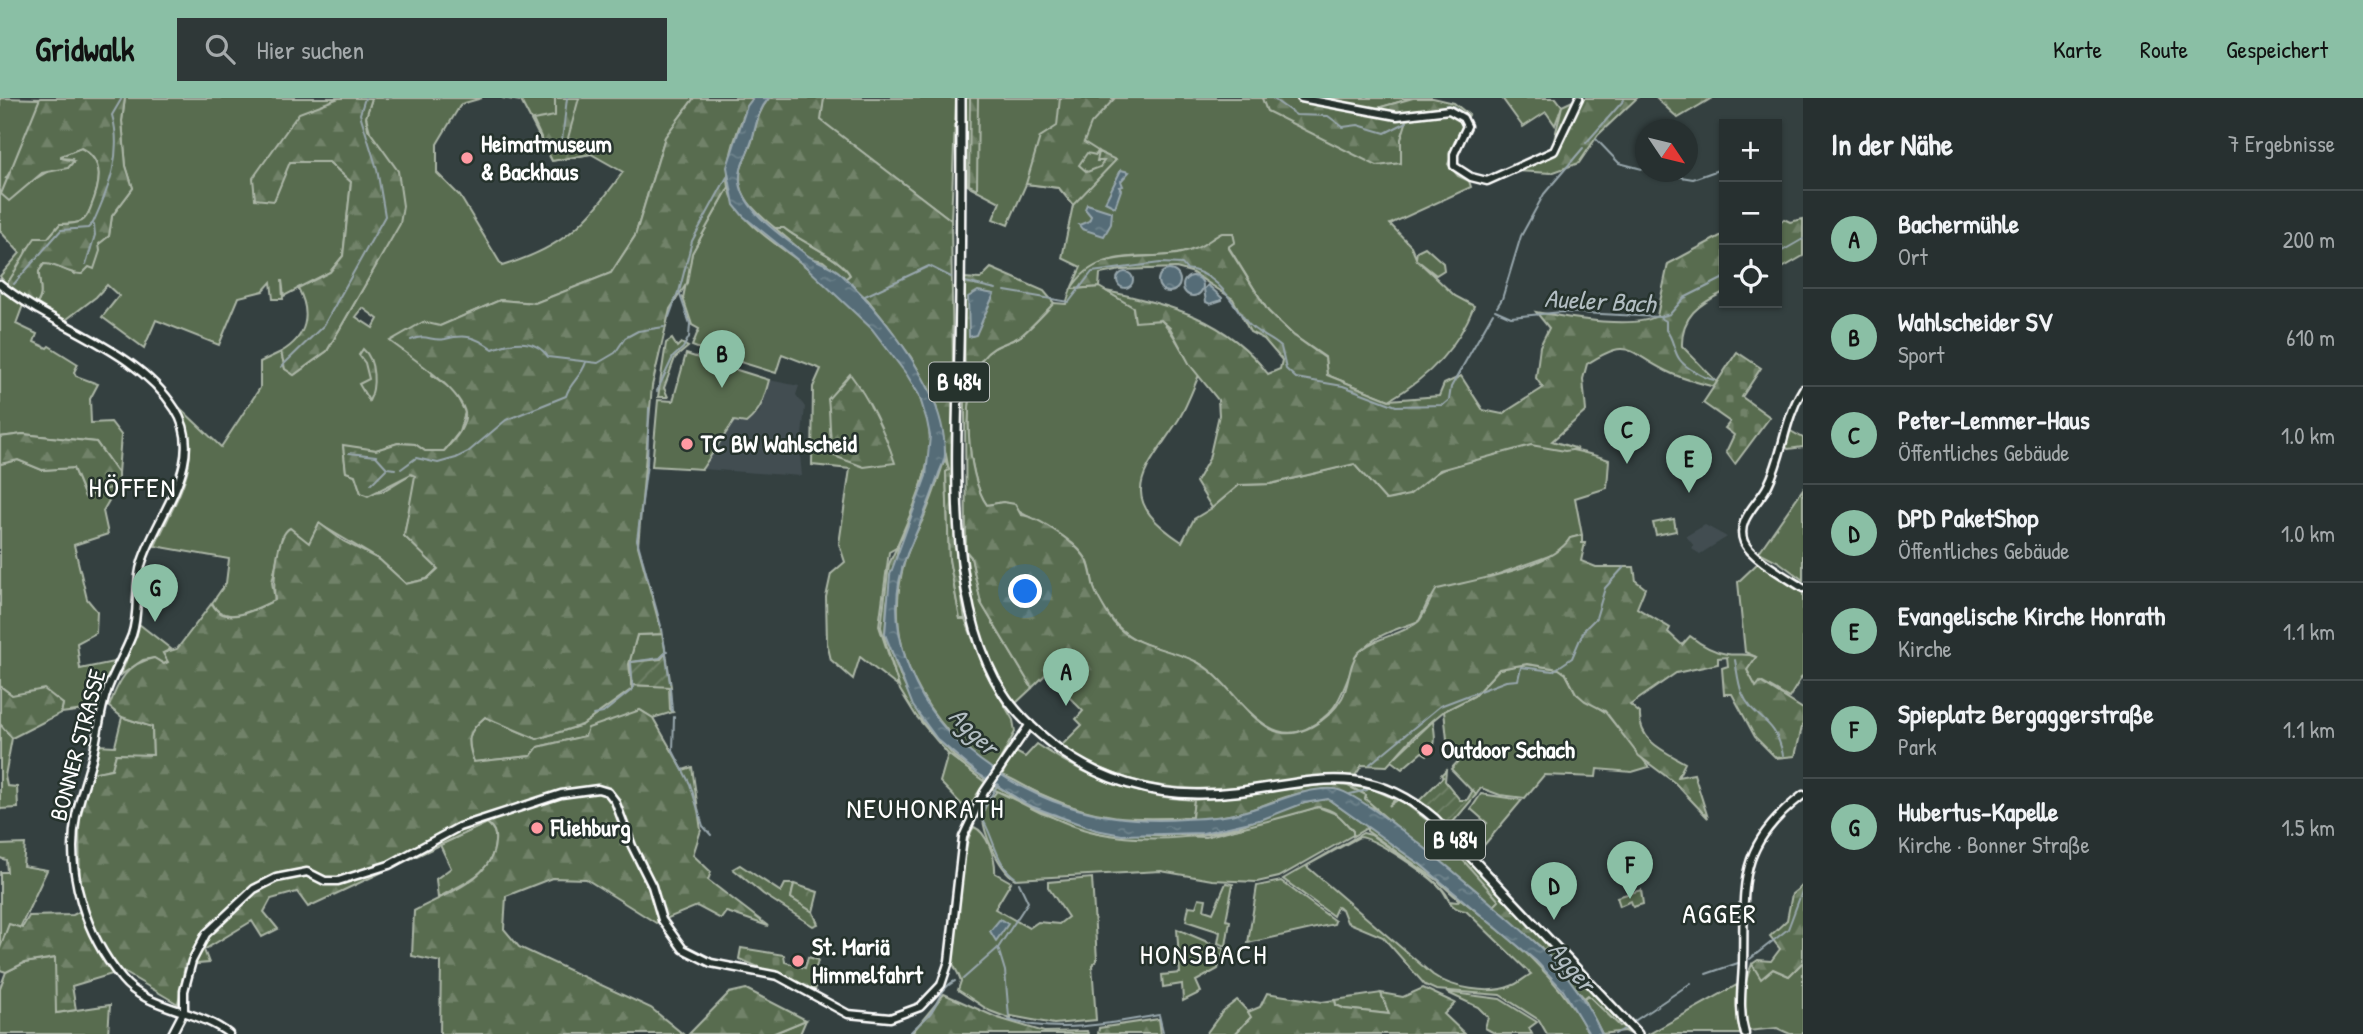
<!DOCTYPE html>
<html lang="de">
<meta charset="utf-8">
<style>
body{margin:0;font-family:"Patrick Hand",sans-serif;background:#2f3838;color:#f1f3f6}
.controls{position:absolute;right:21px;top:21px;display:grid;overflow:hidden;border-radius:0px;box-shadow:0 2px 5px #0004}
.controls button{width:63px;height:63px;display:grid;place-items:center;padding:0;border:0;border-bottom:2px solid #434b4c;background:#273030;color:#f1f3f6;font:35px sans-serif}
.compass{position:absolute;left:1635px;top:21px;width:63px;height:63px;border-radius:50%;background:#273030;box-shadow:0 2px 5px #0004;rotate:125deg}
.you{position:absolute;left:1026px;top:494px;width:24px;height:24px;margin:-18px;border:5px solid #fff;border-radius:50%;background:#1a73e8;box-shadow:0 0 0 10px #1a73e833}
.badge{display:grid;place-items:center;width:46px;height:46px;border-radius:50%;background:#8abfa5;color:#111;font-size:23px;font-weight:700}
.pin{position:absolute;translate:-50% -58px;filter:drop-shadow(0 2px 4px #0008)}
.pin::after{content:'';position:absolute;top:37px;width:24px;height:21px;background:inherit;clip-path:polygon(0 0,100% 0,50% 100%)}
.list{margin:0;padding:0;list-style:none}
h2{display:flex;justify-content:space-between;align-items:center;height:91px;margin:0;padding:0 28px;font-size:30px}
h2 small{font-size:23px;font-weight:400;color:#a4a9ab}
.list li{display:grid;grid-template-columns:46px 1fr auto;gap:21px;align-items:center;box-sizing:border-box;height:98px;padding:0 28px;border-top:2px solid #434b4c}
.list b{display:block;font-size:26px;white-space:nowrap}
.list p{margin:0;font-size:23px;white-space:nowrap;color:#a4a9ab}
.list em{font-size:23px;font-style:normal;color:#a4a9ab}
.icon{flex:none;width:38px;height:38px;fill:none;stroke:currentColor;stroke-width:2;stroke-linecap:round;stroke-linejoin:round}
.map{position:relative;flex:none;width:1803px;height:936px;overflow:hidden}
header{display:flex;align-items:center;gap:42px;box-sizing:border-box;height:98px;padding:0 35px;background:#8abfa5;color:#111}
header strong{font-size:33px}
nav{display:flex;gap:38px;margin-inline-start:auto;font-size:24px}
.search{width:490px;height:63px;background:#2f3838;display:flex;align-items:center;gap:18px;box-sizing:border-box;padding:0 24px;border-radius:0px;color:#a4a9ab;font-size:26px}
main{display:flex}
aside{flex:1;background:#273030}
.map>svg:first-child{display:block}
.built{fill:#424d51}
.grass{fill:#586c4f;stroke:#acb6a7;stroke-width:2;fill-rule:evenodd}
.forest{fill:url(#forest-firs);stroke:#acb6a7;stroke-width:2}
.cemetery{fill:url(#cemetery-stones);stroke:#acb6a7;stroke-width:2}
.park{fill:url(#park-crowns);stroke:#acb6a7;stroke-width:2}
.garden{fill:url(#garden-furrows);stroke:#acb6a7;stroke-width:2}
.water{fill:url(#water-ripples);stroke:#98a7ad;stroke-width:2}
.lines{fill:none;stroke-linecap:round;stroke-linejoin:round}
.stream{stroke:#98a7ad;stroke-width:2}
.minor-casing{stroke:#fff;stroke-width:11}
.major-casing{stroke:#fff;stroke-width:12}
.minor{stroke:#26332d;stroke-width:6}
.major{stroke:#26332d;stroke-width:7}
.poi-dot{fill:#ff9aa2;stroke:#26332d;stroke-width:2.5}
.labels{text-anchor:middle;stroke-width:5;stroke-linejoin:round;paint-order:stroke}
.shield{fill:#26332d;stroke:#bec2c0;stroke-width:2}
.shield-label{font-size:23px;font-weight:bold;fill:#fff}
.poi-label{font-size:24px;font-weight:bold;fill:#fff;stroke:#26332d;text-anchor:start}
.street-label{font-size:24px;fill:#fff;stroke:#26332d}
.water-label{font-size:26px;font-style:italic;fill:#b2bdc2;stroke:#26332d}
.quarter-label{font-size:28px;letter-spacing:2px;fill:#fff;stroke:#26332d}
</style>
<header>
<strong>Gridwalk</strong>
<div class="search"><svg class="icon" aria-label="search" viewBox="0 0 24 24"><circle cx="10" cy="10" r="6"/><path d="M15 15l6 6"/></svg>Hier suchen</div>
<nav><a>Karte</a><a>Route</a><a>Gespeichert</a></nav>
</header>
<main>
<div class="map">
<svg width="1803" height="936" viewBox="0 0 1803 936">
<defs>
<pattern id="forest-firs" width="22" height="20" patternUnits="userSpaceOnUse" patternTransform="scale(1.75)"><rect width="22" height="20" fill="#586c4f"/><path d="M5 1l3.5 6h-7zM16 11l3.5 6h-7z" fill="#718269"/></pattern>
<pattern id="cemetery-stones" width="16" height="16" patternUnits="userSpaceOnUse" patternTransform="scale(1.75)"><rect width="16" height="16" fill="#586c4f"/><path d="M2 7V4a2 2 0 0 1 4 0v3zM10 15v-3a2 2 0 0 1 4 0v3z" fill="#718269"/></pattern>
<pattern id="park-crowns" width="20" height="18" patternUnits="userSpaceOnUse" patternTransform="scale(1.75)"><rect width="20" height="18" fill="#586c4f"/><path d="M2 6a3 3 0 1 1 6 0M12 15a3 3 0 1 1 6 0" fill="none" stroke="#718269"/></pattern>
<pattern id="garden-furrows" width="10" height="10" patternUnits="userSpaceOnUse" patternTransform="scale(1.75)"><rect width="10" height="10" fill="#586c4f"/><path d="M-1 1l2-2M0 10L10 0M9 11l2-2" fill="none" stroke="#718269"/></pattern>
<pattern id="water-ripples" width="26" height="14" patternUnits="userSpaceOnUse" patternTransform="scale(1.75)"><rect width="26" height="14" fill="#546c77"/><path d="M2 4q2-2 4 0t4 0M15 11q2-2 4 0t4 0" fill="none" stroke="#6e828b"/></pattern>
</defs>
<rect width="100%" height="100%" fill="#344040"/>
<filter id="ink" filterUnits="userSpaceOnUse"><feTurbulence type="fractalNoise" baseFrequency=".0143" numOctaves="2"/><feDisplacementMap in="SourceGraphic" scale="14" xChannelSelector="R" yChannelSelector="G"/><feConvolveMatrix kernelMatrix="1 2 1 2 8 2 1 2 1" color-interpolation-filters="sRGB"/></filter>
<g filter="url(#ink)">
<g class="built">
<path d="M769,282L799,288L796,297L805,309L800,356L802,378L702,371L734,323L759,315Z"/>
<path d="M1705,427L1727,439L1700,456L1692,451L1694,448L1686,438Z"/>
</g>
<g class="grass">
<path d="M0,0L41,1L15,66L6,80L35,81L52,71L68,70L72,61L60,60L61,57L81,50C106,63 100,87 91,109C89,114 87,120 82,123C76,126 67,126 60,126L48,140L26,152L24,163L6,187L0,178L20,155L0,133Z"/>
<path d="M125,0H339L290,64H329L351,84L343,158L330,174L284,198L282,182L283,201H273L271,184L263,193L239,199L219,247L156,222L144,250L102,219L119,198L107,187L96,199L63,224L34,209C46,197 38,187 39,173L44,166H53L75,176L98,146L109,138L112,118L133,90L126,68L122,23Z"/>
<path d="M372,0H482L461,6L437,46V75L460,98L502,168C565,149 586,125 623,74L591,56L552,63L521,3L502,0H694L665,39L635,138L611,175L535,205L500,202L440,228L432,277L454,293L465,314L459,334L444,353H425L415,346L398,345L376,352L343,348L346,374L355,377L361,395L383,393L411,376L416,378L404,438L438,470L427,481L406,486L380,462L319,426L309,446L282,439L272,484L275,502C257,510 223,530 212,505L226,485L229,461L155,448C177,398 206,363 179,309L221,349L260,290V264L281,254L285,271L294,277L327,253L377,166L372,41L366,19ZM363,210L378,221L373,230L356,219Z"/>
<path d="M824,0H956L951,122L820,22Z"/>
<path d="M966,0H1262L1267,13L1401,65V41L1406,22L1448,14L1461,22L1463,32L1448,66L1458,78L1469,83L1471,89L1390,126L1411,148L1416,160L1417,153L1425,149L1443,165L1444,172L1436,177L1417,162L1455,198L1474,208C1458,249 1428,280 1389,302L1327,277L1325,259L1293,237L1268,213L1228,148L1233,135C1216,135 1209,146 1194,152C1150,167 1109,143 1072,189L1081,169L1062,160L1073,107L1059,90L1026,86L1008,127L993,121L1000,104L967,87Z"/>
<path d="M1295,0H1413L1367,13Z"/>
<path d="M1502,0H1556L1562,8L1555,27L1546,14L1523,29Z"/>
<path d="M729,89C735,120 768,140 792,158C843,197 941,283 929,356C924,389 909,419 896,450L889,454L879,528L897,582V588L860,559L853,581L831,562L827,545L826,499L831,476L845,464L839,446L850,371L812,367L813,289L821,271L782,256L776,275L737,263L734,250L725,247L713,256L692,248L699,231L692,227L683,200L692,155Z"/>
<path d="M775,130H784C799,143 843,161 850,177L845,181L823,163L810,160Z"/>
<path d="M1099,189L1133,209L1135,223L1161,222C1177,237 1183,260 1199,277C1193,291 1187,307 1179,321C1147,372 1111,398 1182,444L1194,421L1212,410L1239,387L1270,386L1354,366L1386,402C1415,399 1419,382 1442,372C1459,365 1512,348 1530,347C1552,346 1589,355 1609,362L1607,390L1575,400L1582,437L1570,440L1563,453L1429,501L1419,523C1404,529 1377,536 1367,548C1339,579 1351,609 1306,631C1261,652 1231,581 1196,564C1172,552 1144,551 1123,533C1111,523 1099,505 1094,490C1092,482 1091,471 1088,464C1074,436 1027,421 1003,404L987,407C966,378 961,291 982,261C992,247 1006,246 1019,239C1027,234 1046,213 1054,205L1066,206L1071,191Z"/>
<path d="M0,190L23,207L16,226L37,236L34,244L47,250L49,248L78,266L74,274L76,278L98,286L90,301L91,325L111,324L121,337L118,375L96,344L23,336L0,339Z"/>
<path d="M686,256L769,282C764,301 761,313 746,325L734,323L702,371L652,368L658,302L673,303Z"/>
<path d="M1787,331L1803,340V349L1788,351L1785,348Z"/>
<path d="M945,361L949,372L946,374L949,461L960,521H965L986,575L1013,622L1015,634L994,673C926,626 881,550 904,466C908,450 916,436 923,421C932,402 938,381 945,361Z"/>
<path d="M18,362L42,372L73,370L85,399L118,387L103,413L108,436L74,447L87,501L97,513L96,535L77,545L80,571L118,563L99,610L61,615L63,606L12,597L0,588V366Z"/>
<path d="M1803,391V482L1779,464L1759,454Z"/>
<path d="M1674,421L1676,433L1656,437L1653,425Z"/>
<path d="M966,453L971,459L981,505L1032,590L1016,605C978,564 972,507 966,453Z"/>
<path d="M1759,464L1803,495V577L1789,600L1761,584L1756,590L1747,572L1756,559L1745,554L1738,484Z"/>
<path d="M139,526L171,551L163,555L169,563L164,566L154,560L143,562L121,577Z"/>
<path d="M662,536L666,555L632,587L669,588L670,611L673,614L653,620L640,612L585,638L538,649L531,658L474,664C466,642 467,634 485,619L537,641L582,627L631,591L629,566L637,537Z"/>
<path d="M1527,566L1560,571L1566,576L1576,595L1605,614L1649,669L1632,674L1597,671L1596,679L1544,677L1525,700L1500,697L1481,690L1476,697L1451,671L1461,660L1447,641L1444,613L1474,598L1499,571Z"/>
<path d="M122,619L152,629L153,658L116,656L112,671L91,675L97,647L115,648Z"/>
<path d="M1433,623C1435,638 1438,647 1427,657L1422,654L1402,671L1391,663Z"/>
<path d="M0,626L12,640L5,678L7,688L17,689L18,710L0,711Z"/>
<path d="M1037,646C1086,679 1136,700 1194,702L1192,719C1172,720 1151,724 1131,722C1086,718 1042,698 1002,677L1014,653L1025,659Z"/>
<path d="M948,656L985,684L972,704L964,709L940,684Z"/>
<path d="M1348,688L1373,691L1395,701L1389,708L1399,701L1436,729L1500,803L1493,809L1377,712L1365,701L1366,697Z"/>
<path d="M997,693L1041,715L1098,735L1205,739L1318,709L1339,717L1353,733V737L1279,779L1257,784L1212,782L1161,773L1015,781C999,771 979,730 984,712C986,706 993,698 997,693Z"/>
<path d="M1481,696L1522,702L1475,758L1450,734L1455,731L1467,744L1487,725L1471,711Z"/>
<path d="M487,725C494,731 496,735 495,744C493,777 462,785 438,800L436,781L451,770L440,747Z"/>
<path d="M974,729C987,734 996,761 995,775L1011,784L995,811L1029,830L1038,824L1059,826L1068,819L1048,789V784L1092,780L1097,862L1092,867L1096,922L1054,926L1011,918V921L990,913L958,892L961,883C959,876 954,869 952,863C948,844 963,743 974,729Z"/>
<path d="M1363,735L1371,737C1387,749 1448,786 1449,803L1457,804L1459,802L1439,784C1497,830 1554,869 1589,936H1547L1539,922L1500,897L1436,892L1425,887L1383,839L1347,824L1342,811L1337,809L1333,818L1283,781ZM1359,739C1374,739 1434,780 1443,793C1450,804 1451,811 1466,813L1531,876C1524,880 1518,886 1511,888C1490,897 1451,890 1433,877L1306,768Z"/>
<path d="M25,746L23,768L47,772L20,830L9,827L0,850V774H7L6,762L0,760V747Z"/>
<path d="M1281,783L1335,823L1334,826L1248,845L1257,788Z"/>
<path d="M1226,785L1233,786L1226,822L1230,823L1226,848L1218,845L1220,834L1186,823L1189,808L1196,809L1199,800L1206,801L1204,812L1213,815Z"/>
<path d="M1177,831L1224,851L1218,871L1196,883L1201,894L1183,903L1182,886L1163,889L1162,877L1180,875Z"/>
<path d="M56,860V915L110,907L108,936H0V890L6,874L24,865Z"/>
<path d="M1803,864V936H1790L1777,930L1748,933C1742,909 1742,889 1752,866L1761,880L1773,871L1789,878Z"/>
<path d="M1737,887L1738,921L1742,936H1649Z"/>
<path d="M1446,894L1500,901L1537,924L1529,930L1532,936H1496L1485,930L1488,919L1478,909Z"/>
<path d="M1381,895L1389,916L1345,911L1336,907L1335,902Z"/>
<path d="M1588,897L1620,928L1622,927L1631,936L1625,933L1602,936L1584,900Z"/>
<path d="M1237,902L1252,918L1235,936H1206L1223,913Z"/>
<path d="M806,922L800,936H772Z"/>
</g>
<g class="forest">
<path d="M40,0H125L122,23L126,68L133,90L112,118L109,138L99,146L100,153L94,171L89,169L82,176C69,177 58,166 44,166L39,173C38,187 46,197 34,209L6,187C17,172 24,155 35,140H48L60,126C67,126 76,126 82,123C87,120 89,114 91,109C100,87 106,63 81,50L61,58V60L74,63L68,70L42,75L9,103L1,96Z"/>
<path d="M339,0H372L366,19L368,31L398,73L403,108L400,126L327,253L294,277L285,271L281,254C307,239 312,216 298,190L330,174L343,158L351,84L329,64H290L274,103L255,101L253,80L299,15Z"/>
<path d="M555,0H579L568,40L591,56L552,63L533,22L555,18Z"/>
<path d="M694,0H753C740,19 724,67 729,89L692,155L687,185L670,211L652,288L638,448L662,536L637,537L629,566L632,591L582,627L537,641L485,619C467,634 466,642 474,664L531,658L538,649L585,638L588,630L640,612L653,620L683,672L692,669L701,732L693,757L711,774L708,782L768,828L730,815L726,814L721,821L697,808L656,825L586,781L552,780L506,798L504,831L519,849L651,910L683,936H440L441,864L412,858L414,813C443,797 493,782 495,744C496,735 494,730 487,725L308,809L297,794L271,801L264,814L278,831L262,839L252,823L204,852L209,865L185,867L178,906L122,873L72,888L76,912L56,915L55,860L24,865L6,874L0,872V850L9,826L22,830L29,818L73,817L85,811L80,793L79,717L91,675L112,671L116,656L153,657L152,629L122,619L109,609C118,584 127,565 154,560L164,566L168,564L163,555L177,551L212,505C223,530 257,511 275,502C273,487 276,437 290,430L309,445L319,425L343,443L380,462L406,486L427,481L438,471L404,438L415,378L411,376L368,398L361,395L355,377L346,374L343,347L376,352L398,345L415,346L425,353H444C452,344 467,329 465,315C461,291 409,258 390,243L423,224L440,228L500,202L535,205L611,175L635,138L665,39Z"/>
<path d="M769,0H824L821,22L951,122L955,421L957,468L965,521H960L949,461L946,374L949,372L935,302L911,259L887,226L868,202L845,181L850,177C843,161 799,143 784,130H775C758,116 734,97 741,71C744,61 750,51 753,40C757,24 758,14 769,0Z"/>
<path d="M970,0H978L977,91L969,87Z"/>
<path d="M1060,0H1115L1091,26L1084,44L1098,53L1096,57L1087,55L1079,67L1087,74L1100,69L1104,63H1097L1099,54L1116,62L1073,107L1059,90L1026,86L1040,39L1057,28Z"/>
<path d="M1262,0H1295L1367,13L1413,0H1433L1454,5L1469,17L1467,20L1448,14L1407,22L1401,41V65L1377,68L1267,13Z"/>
<path d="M1579,0H1637L1598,37L1579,65L1551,75L1514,73L1522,66L1550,60L1562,8Z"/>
<path d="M1656,0H1712L1678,20Z"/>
<path d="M1784,121L1790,124L1803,121V158L1777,173V128Z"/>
<path d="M1222,135H1233L1235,144L1228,149L1268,213L1293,237L1325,260L1327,277L1389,302L1439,298L1444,286L1461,278L1483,312L1502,316L1543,290L1536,280L1540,248L1549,230L1536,214C1565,219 1633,232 1657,218L1668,166L1724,136V194C1699,206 1681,218 1682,248L1717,284L1714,289C1698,284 1681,281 1666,273C1627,254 1630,238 1587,266L1583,281L1586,313L1552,343L1578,351L1565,353L1531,347L1440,372L1409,397L1386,402L1354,366L1270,386L1239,387L1212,410L1196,384L1209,361L1219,317L1218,302L1190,267L1170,230L1161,222L1135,224L1133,209L1106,193C1169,206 1227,221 1268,276L1280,271L1282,262L1264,241L1250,234L1233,201L1191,174L1176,170L1121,172L1100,176L1099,189L1071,191C1101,143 1153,168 1194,151C1204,148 1213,139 1222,135Z"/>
<path d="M991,170L1044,193L1054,205C1046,213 1027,234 1019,239C1006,246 992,247 982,261C961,291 966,378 987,407L1003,404L1015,406L1021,417C1038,418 1081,448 1088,465C1091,473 1092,482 1094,490C1097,499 1104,510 1109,518C1128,550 1168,549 1197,564C1227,580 1241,615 1271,631C1297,645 1330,621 1342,600C1350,586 1348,567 1358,555C1375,538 1404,537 1419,523C1426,515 1430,500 1437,491C1472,482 1551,471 1570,440L1582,437V445H1585L1581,463L1596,469H1634L1636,483L1645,490L1637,510L1670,530L1668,534L1682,547L1690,538C1700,546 1714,554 1727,556C1739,558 1745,554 1756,559L1747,572L1756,589L1760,584L1803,611V625L1795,658L1776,660L1755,639L1732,596H1724L1722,570L1728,568L1727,559L1718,560V566L1676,575L1630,607L1640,615C1638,643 1664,653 1685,665L1678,679L1694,676L1708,720L1675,685L1639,658L1605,613L1585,603L1576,595L1566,576L1559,571L1527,566L1499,571L1474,598L1444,613L1413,639L1387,668L1362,667L1355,678C1269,681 1185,709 1103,671C1087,664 1074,659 1062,647L1082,627L1076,621L1083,613L1046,576L1032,590L981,505L971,459L966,453L964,180L980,181Z"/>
<path d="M672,241L677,249L681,245L688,249L675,260L664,290L668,299H658L666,245Z"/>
<path d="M363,251C376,262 376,290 369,303L359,286L369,281L365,265L359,257Z"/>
<path d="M850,276C871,304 884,332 895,365L864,369L834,358C828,337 831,323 828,301Z"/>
<path d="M23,336L96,344L118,375V387L85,399L73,370L42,372L18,362L0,366V339Z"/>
<path d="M929,359L917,408L899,445L887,505L885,536L902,582L923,625L954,658L984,680L985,684L948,656L916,618L900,592L881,529L889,466L917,405Z"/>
<path d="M0,588L12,597L44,591L63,606L61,615L12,640L0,626Z"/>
<path d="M999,676C1012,679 1028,691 1042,697C1096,722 1134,722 1192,719L1194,702L1331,686L1348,688L1366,697L1365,701L1377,711C1360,706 1320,692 1301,695C1278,699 1257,712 1235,716C1156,731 1066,724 999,676Z"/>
<path d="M993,686C1064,733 1153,749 1236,729C1267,721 1297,703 1328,701L1421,767L1513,843L1440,784L1367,733V730L1353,738V733C1343,721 1335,711 1318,709C1247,730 1173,751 1098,735C1060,727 1026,704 990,690Z"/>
<path d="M1456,750L1620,924L1618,926L1588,897L1584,900L1541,849L1493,809L1499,803L1454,752Z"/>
<path d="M740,767L781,794L785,786H794L791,800L813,814L818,826L813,828L763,796L733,771Z"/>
<path d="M1803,787V864L1789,878L1773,871L1761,881L1752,866L1758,862L1771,863L1780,851L1770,838L1787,822L1792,796Z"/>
<path d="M1423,890L1455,905L1444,916L1465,936H1235L1251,919L1248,914L1260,909L1267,895L1322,904L1335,902L1336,907L1345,911L1389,916L1381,895L1403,899Z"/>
<path d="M746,891L806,922L772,936H689L729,895Z"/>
<path d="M944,896L998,920L1044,934L1087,933L1088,936H911Z"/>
<path d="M1159,921L1161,936H1098L1099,930Z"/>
</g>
<g class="cemetery">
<path d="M1737,254L1761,270L1742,299L1770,319L1735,366L1726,354L1734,337L1725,330L1730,324L1703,305Z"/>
<path d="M741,850L784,857L785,864L805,870L808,859L818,862L814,877L820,879L815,892L739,861Z"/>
</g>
<g class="park">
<path d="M794,786L818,794L813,814L791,800Z"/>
<path d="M1641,792L1643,806L1633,809L1631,803L1620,808L1617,799Z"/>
</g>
<g class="garden">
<path d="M666,555L671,589L631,587V564L661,561Z"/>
<path d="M1446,672L1445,683L1460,702H1467L1473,692L1476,697L1448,730L1418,704L1443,679L1441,677Z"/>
</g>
<g class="water">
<path d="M753,0H769C757,14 757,25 752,42C748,56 738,69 740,85C745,115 784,139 807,157C816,164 830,166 840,175C861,194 879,215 896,238C921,273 945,312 945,356C945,364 940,371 938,378C930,405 918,430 907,456C880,524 912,606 965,650C1030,705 1101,727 1185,721C1202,720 1221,720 1238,715C1270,708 1301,689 1334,691C1365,693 1530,836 1556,865C1576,887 1590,910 1602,936H1589L1563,892L1536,863L1421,767L1328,701L1304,705L1263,721L1203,735L1122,737L1096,732L1028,707L977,675L937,641L913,608L885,536L890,477L926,378L930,338L927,323L919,297L907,277L872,231L804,167L743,118L734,107L727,69L747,8Z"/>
<path d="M1121,72L1129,74L1121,83L1123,88L1119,89L1121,92L1115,109L1105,104Z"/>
<path d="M1087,106L1112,114L1111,126L1104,138L1082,131L1079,127L1089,123L1091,118L1085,111Z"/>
<circle cx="1169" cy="183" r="11"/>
<circle cx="1125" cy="182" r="8"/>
<circle cx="1193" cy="188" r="10"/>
<path d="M1208,187L1222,200V202L1210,206L1206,204L1204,191Z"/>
<path d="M978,193L994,196L976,237L969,239L968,199Z"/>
<path d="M1000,821L1008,826L996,843L990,833Z"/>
</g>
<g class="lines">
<g class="stream">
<path d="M1272,0L1296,17L1328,18L1343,29L1358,27L1385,35L1407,24"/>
<path d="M1453,8L1467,18"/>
<path d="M1419,13L1448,7"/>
<path d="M1596,41L1619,65L1646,72"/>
<path d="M562,43L567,0"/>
<path d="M1586,45L1624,2"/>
<path d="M1651,74L1693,81L1724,70"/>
<path d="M1777,156L1803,141"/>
<path d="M86,166L95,137L94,127"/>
<path d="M965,184L996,191"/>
<path d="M14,186L61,132L88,130L93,125C109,90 123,55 112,17L122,0"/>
<path d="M1005,193L1069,204L1092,174L1160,165L1182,166L1186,171C1216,174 1230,201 1246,223C1254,235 1271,239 1281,249L1286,271L1296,280L1343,288L1396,308L1443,307L1449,302L1451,289L1493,215"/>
<path d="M865,198L929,168L951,179"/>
<path d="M1497,209L1502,201L1521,138L1544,96L1583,50"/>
<path d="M1495,212L1511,219L1562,214L1659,219L1666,223V232C1674,241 1673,253 1680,262C1686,270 1704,280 1714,282"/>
<path d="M669,219L678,194"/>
<path d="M1659,219L1670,216L1684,200L1724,180"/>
<path d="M411,242C427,235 431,244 445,241C465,236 474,238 493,251C513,243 535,240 548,259L598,265L615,255L625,240L638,233L664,229"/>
<path d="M281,269L324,227L385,118L377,71L360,16L365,0"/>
<path d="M657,293L673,259L683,250L689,239L690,226L679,194L692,143L727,79"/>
<path d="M649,310L647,366L637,442L661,528"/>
<path d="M349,355L376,358L387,370L395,371"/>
<path d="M401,371L416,360L438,365L456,360L468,354L506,322L566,298C569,286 582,278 586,264"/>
<path d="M371,386L387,370"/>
<path d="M662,531L670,585"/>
<path d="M1735,562C1737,572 1738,585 1742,595C1754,623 1775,618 1783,657"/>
<path d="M670,589L672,613"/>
<path d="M593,617L603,615L633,591L631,564L660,560L667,553"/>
<path d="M674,619L673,653L690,686L703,728L711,737"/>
<path d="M1370,666L1440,608L1506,583L1518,582L1521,569L1553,573L1572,560L1584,532L1596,520L1605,490L1624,469"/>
<path d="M998,686L980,717C994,736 995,767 1016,780"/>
<path d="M1350,696L1367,692"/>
<path d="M1750,861L1788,831L1803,791"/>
<path d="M1706,876L1738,865"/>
<path d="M963,881L998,850"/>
<path d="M1009,919L1005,873L998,850L1028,804L1019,785"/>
<path d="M1009,922C1057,936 1110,926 1159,917L1163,934"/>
<path d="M1633,924L1691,885"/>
<path d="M909,936C915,929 920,926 926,920C938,910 938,891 955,883"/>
<path d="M1615,936L1624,931"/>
</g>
<g class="minor-casing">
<g id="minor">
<path d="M1301,0L1397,18L1449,12L1463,20L1467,28L1454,56V68L1471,79L1487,83L1554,53L1579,0"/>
<path d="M0,186C55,231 135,249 175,311C208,362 157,416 142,464C134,487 140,514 132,537C125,555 115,572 108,590C100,612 98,635 93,657C88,677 80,698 76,718C65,775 86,837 122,881C147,912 198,911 229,936"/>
<path d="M1803,291C1783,324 1784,355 1768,387C1760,404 1735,422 1744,444C1751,460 1788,480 1803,490"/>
<path d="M172,936L184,913V893L192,863L206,836L254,791L276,780L307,774L325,783H338L389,767L459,729L561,696L598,691L608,694L615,703L632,748L652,788L662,822L683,851L711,865L778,878L848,916L890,920L920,909L941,887L949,863L963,739L984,694L1030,626"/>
<path d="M1745,936C1738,911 1742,891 1743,866C1745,788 1734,750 1803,697"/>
</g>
</g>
<g class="major-casing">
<path id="major" d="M961,0C961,83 961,166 959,250C957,354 945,504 1003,595C1018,619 1042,639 1064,655C1103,682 1151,696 1197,696C1290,697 1353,650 1435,721L1638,936"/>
</g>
<use href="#minor" class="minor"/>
<use href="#major" class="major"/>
</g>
</g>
<g class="poi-dot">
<circle cx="467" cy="60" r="7"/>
<circle cx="687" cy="346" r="7"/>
<circle cx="1427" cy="652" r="7"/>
<circle cx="537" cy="730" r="7"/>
<circle cx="798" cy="863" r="7"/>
</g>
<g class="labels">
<g class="shield">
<rect x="929" y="264.5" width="60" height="39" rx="5"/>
<rect x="1425" y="722.5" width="60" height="39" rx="5"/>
</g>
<g class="shield-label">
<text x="959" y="292">B 484</text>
<text x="1455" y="750">B 484</text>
</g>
<g class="poi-label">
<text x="481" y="54">Heimatmuseum<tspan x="481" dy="28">&amp; Backhaus</tspan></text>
<text x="701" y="354">TC BW Wahlscheid</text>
<text x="1441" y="660">Outdoor Schach</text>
<text x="551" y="738">Fliehburg</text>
<text x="812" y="857">St. Mariä<tspan x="812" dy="28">Himmelfahrt</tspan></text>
</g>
<g class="street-label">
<text transform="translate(78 647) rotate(-75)" y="8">BONNER STRASSE</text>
</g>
<g class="water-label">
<text transform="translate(1600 203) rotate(3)" y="9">Aueler Bach</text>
<text transform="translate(974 633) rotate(44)" y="9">Agger</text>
<text transform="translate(1572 868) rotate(50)" y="9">Agger</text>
</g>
<g class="quarter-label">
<text x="133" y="399">HÖFFEN</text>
<text x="926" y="720">NEUHONRATH</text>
<text x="1720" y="825">AGGER</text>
<text x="1204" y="866">HONSBACH</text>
</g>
</g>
</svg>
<div class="controls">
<button>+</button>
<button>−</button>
<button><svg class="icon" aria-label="locate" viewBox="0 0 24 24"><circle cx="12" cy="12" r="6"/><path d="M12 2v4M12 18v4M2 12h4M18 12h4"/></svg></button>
</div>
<svg class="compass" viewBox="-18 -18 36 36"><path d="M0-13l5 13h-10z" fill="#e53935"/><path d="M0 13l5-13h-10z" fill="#a4a9ab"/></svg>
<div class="you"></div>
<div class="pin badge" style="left:1066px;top:608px">A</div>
<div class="pin badge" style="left:722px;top:290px">B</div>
<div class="pin badge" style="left:1627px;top:366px">C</div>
<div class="pin badge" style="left:1554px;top:822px">D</div>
<div class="pin badge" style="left:1689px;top:395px">E</div>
<div class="pin badge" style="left:1630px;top:801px">F</div>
<div class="pin badge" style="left:155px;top:524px">G</div>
</div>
<aside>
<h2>In der Nähe<small>7 Ergebnisse</small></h2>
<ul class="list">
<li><span class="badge">A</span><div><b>Bachermühle</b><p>Ort</p></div><em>200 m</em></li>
<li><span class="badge">B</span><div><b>Wahlscheider SV</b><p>Sport</p></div><em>610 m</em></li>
<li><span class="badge">C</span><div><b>Peter-Lemmer-Haus</b><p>Öffentliches Gebäude</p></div><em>1.0 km</em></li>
<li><span class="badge">D</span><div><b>DPD PaketShop</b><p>Öffentliches Gebäude</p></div><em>1.0 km</em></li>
<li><span class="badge">E</span><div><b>Evangelische Kirche Honrath</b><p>Kirche</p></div><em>1.1 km</em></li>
<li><span class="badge">F</span><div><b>Spieplatz Bergaggerstraße</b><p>Park</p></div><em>1.1 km</em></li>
<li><span class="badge">G</span><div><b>Hubertus-Kapelle</b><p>Kirche · Bonner Straße</p></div><em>1.5 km</em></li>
</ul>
</aside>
</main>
